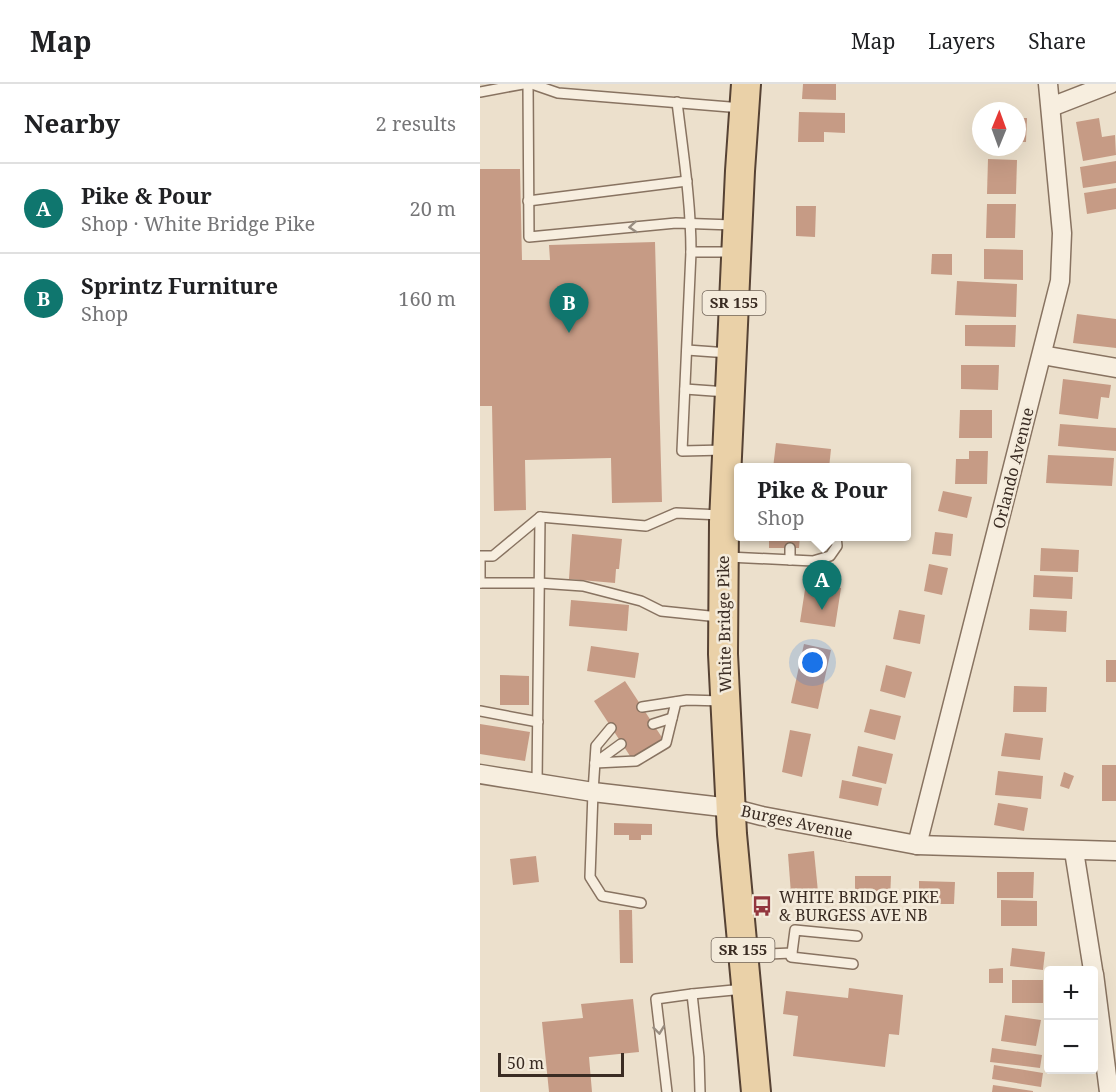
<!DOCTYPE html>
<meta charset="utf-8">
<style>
body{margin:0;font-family:"Noto Serif",serif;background:#f6f6f6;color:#202124}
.controls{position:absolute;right:18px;bottom:18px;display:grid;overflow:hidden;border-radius:6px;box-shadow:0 6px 24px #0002}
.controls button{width:54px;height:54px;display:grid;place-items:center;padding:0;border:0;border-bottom:2px solid #e0e0e0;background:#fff;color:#202124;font:30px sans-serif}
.compass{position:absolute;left:492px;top:18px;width:54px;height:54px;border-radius:50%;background:#fff;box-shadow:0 6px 24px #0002;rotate:1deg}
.scale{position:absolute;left:18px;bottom:15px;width:126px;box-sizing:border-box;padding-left:6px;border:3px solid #3a2c23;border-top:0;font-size:16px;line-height:21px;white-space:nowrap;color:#3a2c23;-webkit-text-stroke:4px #f4ebdb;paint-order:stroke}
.you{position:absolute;left:333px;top:579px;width:21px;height:21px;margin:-15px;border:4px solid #fff;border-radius:50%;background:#1a73e8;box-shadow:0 0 0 9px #1a73e833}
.badge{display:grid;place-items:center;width:39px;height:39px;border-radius:50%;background:#0f766e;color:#fff;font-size:20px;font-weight:700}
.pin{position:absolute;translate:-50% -50px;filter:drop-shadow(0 2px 3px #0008)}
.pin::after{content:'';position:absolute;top:32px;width:21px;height:18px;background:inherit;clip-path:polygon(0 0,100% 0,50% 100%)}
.popup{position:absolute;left:254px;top:379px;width:177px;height:78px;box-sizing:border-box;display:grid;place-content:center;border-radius:6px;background:#fff;filter:drop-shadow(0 2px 4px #0005);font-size:20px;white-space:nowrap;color:#757577}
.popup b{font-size:22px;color:#202124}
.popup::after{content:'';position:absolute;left:50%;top:100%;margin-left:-12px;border:12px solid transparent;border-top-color:#fff}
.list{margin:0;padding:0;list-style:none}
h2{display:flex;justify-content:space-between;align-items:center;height:78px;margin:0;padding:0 24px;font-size:26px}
h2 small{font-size:20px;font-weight:400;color:#757577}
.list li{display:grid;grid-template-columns:39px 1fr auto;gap:18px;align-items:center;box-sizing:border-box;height:90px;padding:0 24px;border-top:2px solid #e0e0e0}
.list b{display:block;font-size:22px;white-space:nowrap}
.list p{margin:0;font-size:20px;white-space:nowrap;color:#757577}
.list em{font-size:20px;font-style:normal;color:#757577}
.map{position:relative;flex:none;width:636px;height:1008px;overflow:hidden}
header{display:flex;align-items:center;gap:36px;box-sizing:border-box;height:84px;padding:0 30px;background:#fff;border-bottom:2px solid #e0e0e0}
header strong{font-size:28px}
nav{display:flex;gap:33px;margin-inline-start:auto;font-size:21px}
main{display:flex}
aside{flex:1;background:#fff}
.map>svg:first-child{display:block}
.building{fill:#c69b85}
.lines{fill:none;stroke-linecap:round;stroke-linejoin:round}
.lane-casing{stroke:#887361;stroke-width:12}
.street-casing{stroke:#887361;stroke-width:21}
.primary-casing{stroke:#564234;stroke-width:32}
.lane{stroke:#f7eedf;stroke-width:9}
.street{stroke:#f7eedf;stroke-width:18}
.primary{stroke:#ead1a8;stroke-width:28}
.oneway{stroke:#988d81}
.labels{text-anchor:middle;stroke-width:5;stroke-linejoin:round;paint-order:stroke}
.shield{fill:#f4ebdb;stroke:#72655a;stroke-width:1.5}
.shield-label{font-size:15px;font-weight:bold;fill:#3a2c23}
.street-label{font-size:16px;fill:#3a2c23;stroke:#f4ebdb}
.poi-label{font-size:16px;fill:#3a2c23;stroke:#f4ebdb;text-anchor:start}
</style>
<header>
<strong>Map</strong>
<nav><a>Map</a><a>Layers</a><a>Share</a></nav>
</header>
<main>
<aside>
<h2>Nearby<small>2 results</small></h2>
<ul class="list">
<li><span class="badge">A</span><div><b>Pike &amp; Pour</b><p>Shop · White Bridge Pike</p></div><em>20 m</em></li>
<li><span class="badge">B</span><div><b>Sprintz Furniture</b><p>Shop</p></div><em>160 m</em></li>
</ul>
</aside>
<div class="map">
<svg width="636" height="1008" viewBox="0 0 636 1008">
<rect width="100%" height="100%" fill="#ece0cc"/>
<g class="building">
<path d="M323,0H356V16L322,15Z"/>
<path d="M319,28L365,29V49L344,48V58H318Z"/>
<path d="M537,34H547L546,58H537Z"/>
<path d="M619,34L622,53L635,51L636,71L603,77L596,38Z"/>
<path d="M508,75L537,76L536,110H507Z"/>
<path d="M636,77V99L603,104L600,83Z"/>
<path d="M0,85H40L42,176H70L69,161L175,158L182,418L132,419L131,374L45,376L46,426L14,427L12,322H0Z"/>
<path d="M636,104V125L607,130L604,109Z"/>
<path d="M507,120H536L535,154H506Z"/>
<path d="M316,122H336L335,153L316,152Z"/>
<path d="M504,165L543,166V196L504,195Z"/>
<path d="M452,170H472V191L451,190Z"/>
<path d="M477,197L537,200L536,233L475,231Z"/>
<path d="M597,230L636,235V264L593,259Z"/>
<path d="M485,241H536L535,263L485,262Z"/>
<path d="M481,281H519L518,306L481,305Z"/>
<path d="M583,295L631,301L629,314L621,313L618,335L579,330Z"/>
<path d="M480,326H512V354H479Z"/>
<path d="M580,340L636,344V367L578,362Z"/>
<path d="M296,359L351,365L349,384H293Z"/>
<path d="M489,367H508L507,400H475L476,375H489Z"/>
<path d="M568,371L634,374L632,402L566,399Z"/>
<path d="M463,407L492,413L487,434L458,427Z"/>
<path d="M455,448L473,450L471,472L452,470Z"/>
<path d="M92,450L142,455L139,485H136L135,499L89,495Z"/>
<path d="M289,452H320L319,464H289Z"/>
<path d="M561,464L599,466L598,488L560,487Z"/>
<path d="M449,480L468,484L462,511L444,507Z"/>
<path d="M554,491L593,493L592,515L553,513Z"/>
<path d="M326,499L361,504L355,543L320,538Z"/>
<path d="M91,516L149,521L147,547L89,542Z"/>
<path d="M550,525L587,527L586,548L549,546Z"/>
<path d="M419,526L445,531L440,560L413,555Z"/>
<path d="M324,560L351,566L338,625L311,619Z"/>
<path d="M111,562L159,569L155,594L107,587Z"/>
<rect x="626" y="576" width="10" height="22"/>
<path d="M406,581L432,588L425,614L400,607Z"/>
<path d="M20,591L49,592V621H20Z"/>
<path d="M145,597L183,655L152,675L114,617Z"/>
<path d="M534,602L567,603L566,628H533Z"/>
<path d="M390,625L421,632L415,656L384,648Z"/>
<path d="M0,640L50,648L45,677L0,670Z"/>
<path d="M310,646L331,650L322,693L302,688Z"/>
<path d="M525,649L563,654L560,676L521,672Z"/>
<path d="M378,662L413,670L406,700L372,692Z"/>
<rect x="622" y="681" width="14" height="36"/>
<path d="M518,687L563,692L561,715L515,711Z"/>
<path d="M584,688L594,692L589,705L580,702Z"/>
<path d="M362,696L402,704L398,722L359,714Z"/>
<path d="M518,719L548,724L544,747L514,741Z"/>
<path d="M134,739L172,740V751H161V756H149V751H134Z"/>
<path d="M334,767L338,808L311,810L308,770Z"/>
<path d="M56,772L59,798L33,801L30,775Z"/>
<path d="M517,788H554L553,814H517Z"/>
<path d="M375,792H411L410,816L375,815Z"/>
<path d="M439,797L475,798L474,820H439Z"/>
<path d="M521,816L557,817V842H521Z"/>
<path d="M139,826H152L153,879H140Z"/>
<path d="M532,864L565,868L563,886L530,882Z"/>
<path d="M523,884V899H509V885Z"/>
<rect x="532" y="896" width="31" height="23"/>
<path d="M369,904L423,911L419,951L409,950L405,983L313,972L318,932L303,930L306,907L368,914Z"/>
<path d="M153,915L159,968L109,973L112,1008H69L62,938L103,934L101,920Z"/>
<path d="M525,931L561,936L556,962L521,957Z"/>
<path d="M512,964L562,971L560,984L510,978Z"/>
<path d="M514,981L563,989L561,1003L512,995Z"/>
<path d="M513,1001L553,1007V1008H512Z"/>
</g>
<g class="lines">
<g class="lane-casing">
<g id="lane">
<path d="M48,0L49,153L196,139L253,141"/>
<path d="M52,0L78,9L262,24"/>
<path d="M0,8L43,0"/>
<path d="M197,18C203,68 211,118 211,168"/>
<path d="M48,117L207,97"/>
<path d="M207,266L249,269"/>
<path d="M205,305L247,308"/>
<path d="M245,366L202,367L211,168H252"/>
<path d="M310,464V476"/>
<path d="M248,473L333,477L350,472L357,462L356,452"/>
<path d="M0,499V472H13L60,433L166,442L196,429L242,431"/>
<path d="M0,499H59L103,502L161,517L181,527L239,533"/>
<path d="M162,623L207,616L243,617"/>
<path d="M0,627L58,638"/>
<path d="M173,640L192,634"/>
<path d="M131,644L116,662L113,708L110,793L122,812L161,819"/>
<path d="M115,679L156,677L186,659L196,618"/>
<path d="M115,679L141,660"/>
<path d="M57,699L60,433"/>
<path d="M312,869L311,873L373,880"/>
<path d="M266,871L312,869L315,846L377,852"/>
<path d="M212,910L264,905"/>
<path d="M187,1008L176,915L212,910L219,973L220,1008"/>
</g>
</g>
<g class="street-casing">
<g id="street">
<path d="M571,23L630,0"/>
<path d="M562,271L636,284"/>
<path d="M0,690L113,708L251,724L282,732L437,761L636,767"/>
<path d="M437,761L580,197L582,149L568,0"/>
<path d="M594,767L613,886"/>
<path d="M614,890L629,1008"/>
</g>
</g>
<g class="primary-casing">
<path id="primary" d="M266,0L260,87L244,438L243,570L252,750L276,1008"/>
</g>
<use href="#lane" class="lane"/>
<use href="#street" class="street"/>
<use href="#primary" class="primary"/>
</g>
<defs><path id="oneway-chevron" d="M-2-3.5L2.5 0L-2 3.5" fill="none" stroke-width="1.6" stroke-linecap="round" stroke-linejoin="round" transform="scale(1.5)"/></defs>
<g class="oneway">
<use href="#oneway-chevron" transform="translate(153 143) rotate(175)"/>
<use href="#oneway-chevron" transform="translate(179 946) rotate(83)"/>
</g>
<defs>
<g id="bus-bare" transform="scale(1.62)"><path d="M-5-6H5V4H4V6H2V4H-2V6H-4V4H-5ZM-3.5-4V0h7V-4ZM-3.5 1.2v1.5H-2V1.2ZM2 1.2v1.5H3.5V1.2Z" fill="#92363d" stroke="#f4ebdb" stroke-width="2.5" paint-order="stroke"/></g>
</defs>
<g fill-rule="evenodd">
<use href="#bus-bare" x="282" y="822"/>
</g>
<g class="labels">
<g class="shield">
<rect x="222.5" y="207" width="63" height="24" rx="4.5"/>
<rect x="231.5" y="854" width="63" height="24" rx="4.5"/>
</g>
<g class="shield-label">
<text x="254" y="224">SR 155</text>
<text x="263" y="871">SR 155</text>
</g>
<g class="street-label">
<text transform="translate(533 384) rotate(-76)" y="6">Orlando Avenue</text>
<text transform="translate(244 540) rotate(-91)" y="6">White Bridge Pike</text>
<text transform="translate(317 738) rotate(12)" y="6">Burges Avenue</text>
</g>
<g class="poi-label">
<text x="299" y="819">WHITE BRIDGE PIKE<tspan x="299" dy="18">&amp; BURGESS AVE NB</tspan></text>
</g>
</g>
</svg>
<div class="controls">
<button>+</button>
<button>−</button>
</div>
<svg class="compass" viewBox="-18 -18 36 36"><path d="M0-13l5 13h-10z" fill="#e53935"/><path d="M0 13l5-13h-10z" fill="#757577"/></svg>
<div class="scale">50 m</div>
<div class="you"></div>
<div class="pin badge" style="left:342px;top:526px">A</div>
<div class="popup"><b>Pike &amp; Pour</b>Shop</div>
<div class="pin badge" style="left:89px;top:249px">B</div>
</div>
</main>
